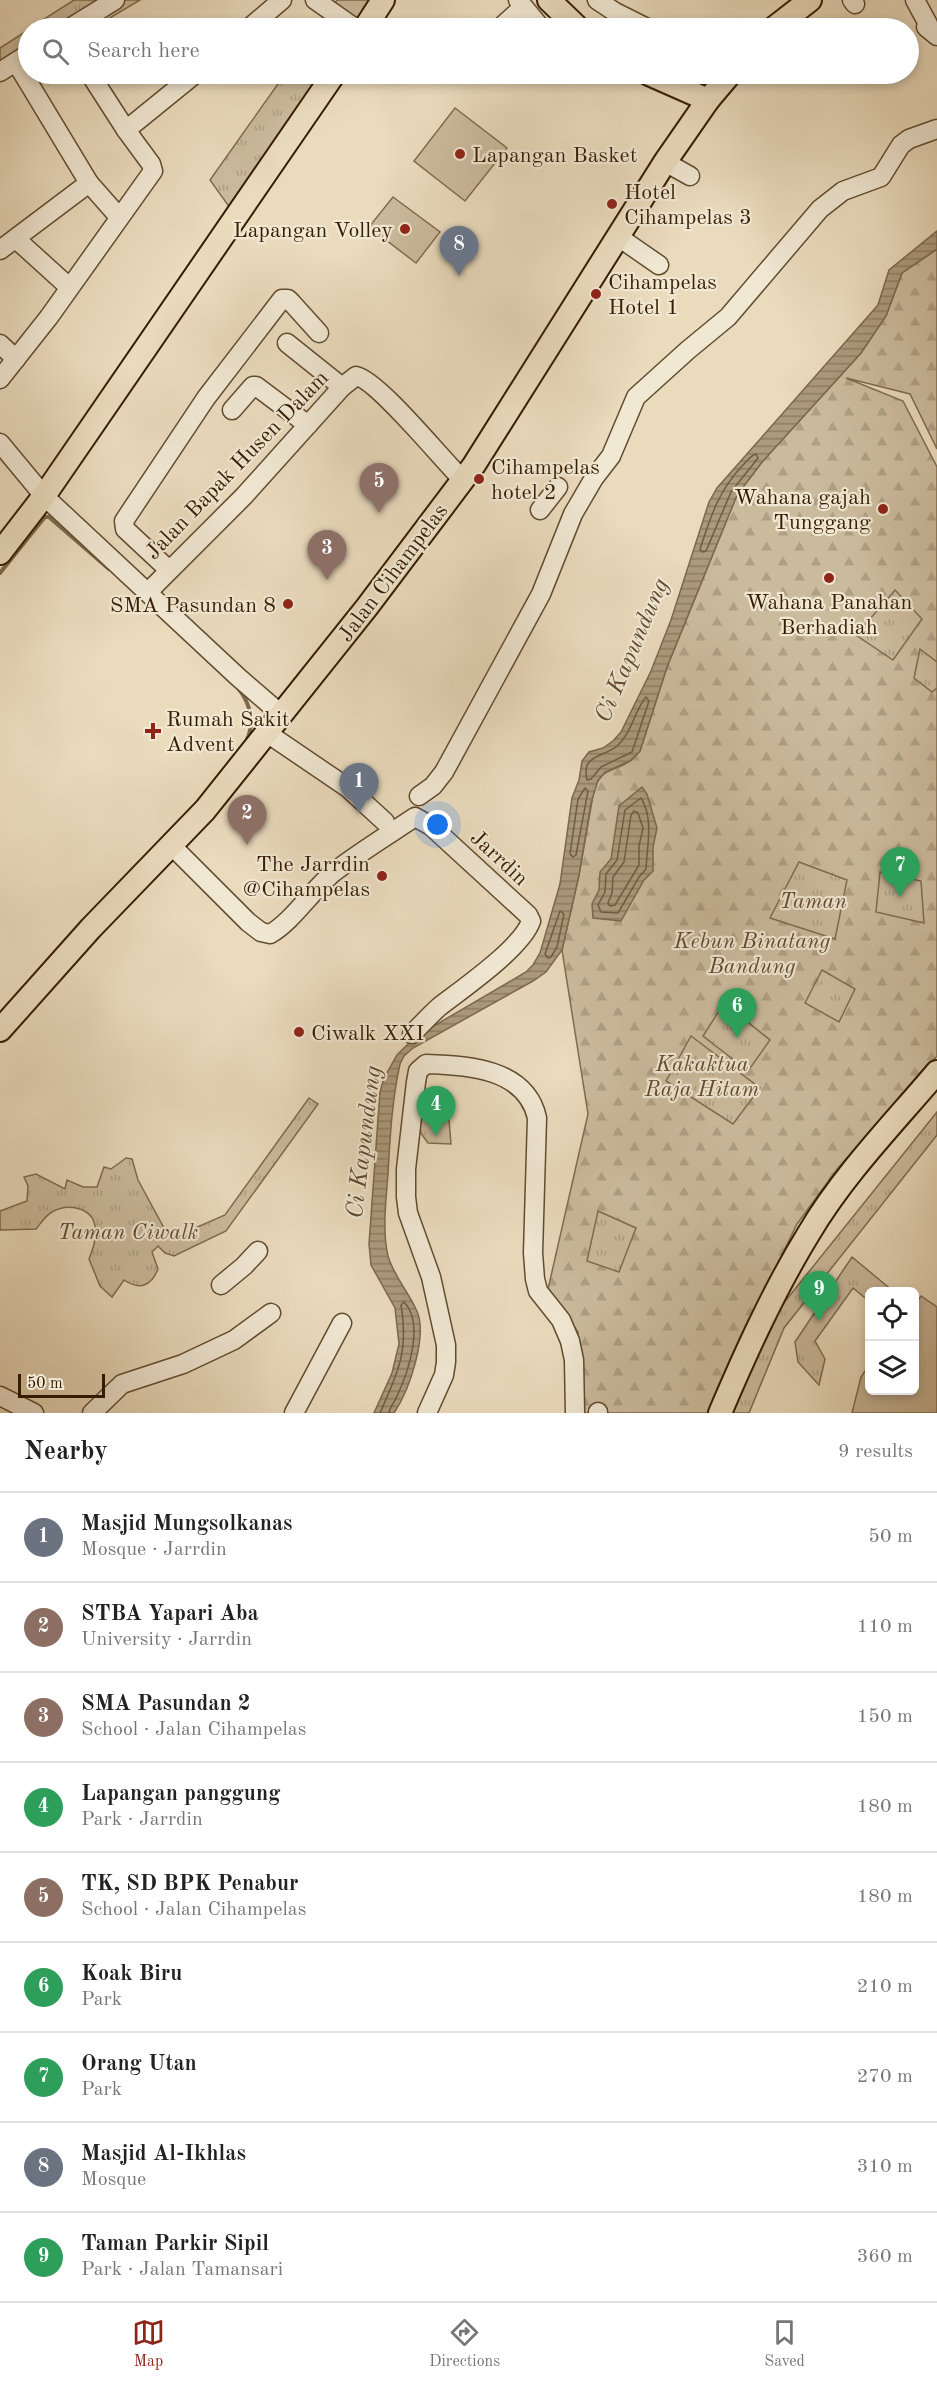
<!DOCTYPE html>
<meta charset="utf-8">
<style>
body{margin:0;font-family:"Old Standard TT",serif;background:#f6f6f6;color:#222}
.controls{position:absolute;right:18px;bottom:18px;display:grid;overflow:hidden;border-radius:9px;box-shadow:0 3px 9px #0003}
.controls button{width:54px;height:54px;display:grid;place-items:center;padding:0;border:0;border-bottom:2px solid #e0e0e0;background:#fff;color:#222;font:30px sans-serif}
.scale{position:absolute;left:18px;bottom:15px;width:87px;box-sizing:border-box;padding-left:6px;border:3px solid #351d00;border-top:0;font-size:16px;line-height:21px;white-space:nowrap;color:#351d00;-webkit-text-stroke:4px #f1e8d4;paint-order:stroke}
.you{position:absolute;left:438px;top:825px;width:21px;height:21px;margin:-15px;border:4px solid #fff;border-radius:50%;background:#1a73e8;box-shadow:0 0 0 9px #1a73e833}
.badge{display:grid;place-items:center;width:39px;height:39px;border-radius:50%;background:#8f2418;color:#fff;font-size:20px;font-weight:700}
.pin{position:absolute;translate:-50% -50px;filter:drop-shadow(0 2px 3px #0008)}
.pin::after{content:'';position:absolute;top:32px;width:21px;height:18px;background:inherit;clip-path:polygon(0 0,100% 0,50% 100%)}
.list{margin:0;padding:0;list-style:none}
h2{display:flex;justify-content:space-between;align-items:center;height:78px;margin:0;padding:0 24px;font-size:26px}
h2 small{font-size:20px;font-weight:400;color:#767676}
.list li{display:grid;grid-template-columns:39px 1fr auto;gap:18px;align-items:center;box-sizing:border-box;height:90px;padding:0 24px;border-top:2px solid #e0e0e0}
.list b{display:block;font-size:22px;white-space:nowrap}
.list p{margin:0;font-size:20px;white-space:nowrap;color:#767676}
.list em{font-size:20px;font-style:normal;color:#767676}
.icon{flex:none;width:33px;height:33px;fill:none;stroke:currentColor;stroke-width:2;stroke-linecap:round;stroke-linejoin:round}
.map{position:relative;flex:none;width:937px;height:1413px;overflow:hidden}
.search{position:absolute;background:#fff;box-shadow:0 3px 9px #0003;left:18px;right:18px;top:18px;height:66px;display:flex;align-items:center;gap:15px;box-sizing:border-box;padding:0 21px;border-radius:33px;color:#767676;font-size:22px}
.sheet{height:888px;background:#fff}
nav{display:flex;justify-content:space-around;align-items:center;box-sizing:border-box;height:84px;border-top:2px solid #e0e0e0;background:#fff;font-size:16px;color:#767676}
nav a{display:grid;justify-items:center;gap:3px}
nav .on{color:#8f2418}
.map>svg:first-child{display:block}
.grass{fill:#cbbb9d;stroke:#806c4e;stroke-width:1.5}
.forest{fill:url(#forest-firs);stroke:#806c4e;stroke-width:1.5}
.park{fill:url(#park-tufts);stroke:#806c4e;stroke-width:1.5}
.water{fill:url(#water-rules);stroke:#7c684b;stroke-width:1.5}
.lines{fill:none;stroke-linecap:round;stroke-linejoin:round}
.shore{stroke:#705c3e;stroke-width:1.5}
.stream{stroke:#7c684b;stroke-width:4}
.minor-casing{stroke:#624c2f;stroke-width:21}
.major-casing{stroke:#351d00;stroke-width:26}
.minor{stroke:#f1e8d4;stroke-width:18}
.major{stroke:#eadbbd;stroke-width:22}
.poi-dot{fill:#8f2418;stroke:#f1e8d4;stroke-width:2}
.labels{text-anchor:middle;stroke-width:4.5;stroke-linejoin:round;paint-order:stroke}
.poi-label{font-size:22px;fill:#351d00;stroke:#f1e8d4;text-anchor:start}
.street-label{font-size:22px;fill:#351d00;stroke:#f1e8d4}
.park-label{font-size:22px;font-style:italic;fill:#624c2f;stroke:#f1e8d4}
.water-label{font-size:24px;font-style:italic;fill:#5f492c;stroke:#f1e8d4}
</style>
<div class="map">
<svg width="937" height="1413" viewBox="0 0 937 1413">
<defs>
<pattern id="forest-firs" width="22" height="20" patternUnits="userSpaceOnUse" patternTransform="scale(1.5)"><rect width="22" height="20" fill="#cbbb9d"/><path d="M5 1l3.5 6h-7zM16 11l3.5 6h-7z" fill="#afa085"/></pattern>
<pattern id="park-tufts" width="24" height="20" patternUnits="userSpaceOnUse" patternTransform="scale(1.5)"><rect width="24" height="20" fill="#cbbb9d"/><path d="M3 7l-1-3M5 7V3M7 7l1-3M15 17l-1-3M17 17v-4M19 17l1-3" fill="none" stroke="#afa085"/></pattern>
<pattern id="water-rules" width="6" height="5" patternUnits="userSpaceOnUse" patternTransform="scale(1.5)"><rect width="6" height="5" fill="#ac9a7d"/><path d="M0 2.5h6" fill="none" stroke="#8d7d64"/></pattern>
</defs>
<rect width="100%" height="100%" fill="#eadbbd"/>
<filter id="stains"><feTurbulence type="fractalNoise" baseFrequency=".00333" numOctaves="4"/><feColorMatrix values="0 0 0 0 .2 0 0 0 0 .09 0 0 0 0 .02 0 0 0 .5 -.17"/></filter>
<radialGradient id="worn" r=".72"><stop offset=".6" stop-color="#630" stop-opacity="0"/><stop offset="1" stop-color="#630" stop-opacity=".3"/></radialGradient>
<g class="grass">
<path d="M455,108L507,148L465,201L414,161Z"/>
<path d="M393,197L440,232L416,263L369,227Z"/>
<path d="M921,1296L937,1307V1413H852L861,1377L869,1365L870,1390H914L915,1305Z"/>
</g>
<path class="forest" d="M937,249V449L910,394L846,378L903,401L937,467V1056L838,1168L797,1224L725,1372L708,1413H582L578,1332L548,1289L588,1114L562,950L579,875L594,790C602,767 613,773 630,761C634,759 637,754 640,751L667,667L737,495L762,462L861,353L886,316L902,273Z"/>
<g class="park">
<path d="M74,0H140L93,28H30Z"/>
<path d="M337,0H377L358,28H317Z"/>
<path d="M28,30V68L0,67V48Z"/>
<path d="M285,74H329L235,215L210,180Z"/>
<path d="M895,590L922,619L893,660L856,635Z"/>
<path d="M920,649L937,662V688L932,692L914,678Z"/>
<path d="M799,862L847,880L835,939L770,918Z"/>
<path d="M880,872L921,881L924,923L876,912Z"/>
<path d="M822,970L855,989L839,1022L805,1003Z"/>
<path d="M724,1003L770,1040L748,1071L703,1036Z"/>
<path d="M691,1036L760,1088L733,1124L666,1081Z"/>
<path d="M309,1098L318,1104L226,1231L174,1256L165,1253L158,1246L152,1252L158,1269C151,1287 139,1290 124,1280L112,1297L100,1286L89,1259C93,1249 97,1238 95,1226C92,1207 67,1203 52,1212C45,1216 41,1223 36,1229L0,1230V1211L27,1201L28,1186L24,1177L36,1174L65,1189L67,1180L83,1187H97L104,1167L111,1169L126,1158L132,1159L138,1180L170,1239L225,1215Z"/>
<path d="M937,1112V1135L784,1328L749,1413H731L779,1309Z"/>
<path d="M418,1116L449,1120L451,1144L428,1143L418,1129Z"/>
<path d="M598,1211L636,1228L619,1272L587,1261Z"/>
<path d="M852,1257L893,1291L870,1292L869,1301L853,1288L815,1341L825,1359L819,1385L798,1362L795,1342Z"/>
</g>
<g class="water">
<path d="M937,231V249L902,273L886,316L861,353L762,462L737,495L667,667L640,751L630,761L605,772L598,780L591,803L579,875L562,950L546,972L533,981L413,1048L404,1056L400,1064C392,1100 390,1137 388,1174C386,1200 382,1230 388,1256C393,1274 408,1292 416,1309C429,1334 409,1391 394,1413H374L392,1373L399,1344L395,1308L371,1265L369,1244L380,1092L384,1078L397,1055L415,1037L526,972L533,965L540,953L560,884L572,798L579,780L582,761L589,752L603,748L613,741L621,732L651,671L671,620L709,502L717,488L878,305L889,270Z"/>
<path d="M642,787L647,794L657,828L653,847V871L644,880L621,921L593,918L592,904L599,890L600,872L611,859L619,806Z"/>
</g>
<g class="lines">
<g class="shore">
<path d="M756,454L758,458L731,492L706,551L702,552L700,549C711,516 718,492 742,466C747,461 750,456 756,454Z"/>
<path d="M646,697L649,701L632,752L601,767L591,779L587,780C581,754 603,758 617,746C632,733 634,711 646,697Z"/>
<path d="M585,788L588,791L576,855L573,857L570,854L578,799Z"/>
<path d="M641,798C654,819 647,845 646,869L639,877L618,913L601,912L598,905L605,892L606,874L617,860L625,810Z"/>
<path d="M634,811L638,813L643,828L639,846V865L615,905L610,906L608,903L612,893L613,877L624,862L631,815Z"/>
<path d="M560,911L564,914L557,947L551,957L548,958L545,954Z"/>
<path d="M380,1413C398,1372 409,1351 401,1305L404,1302C425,1323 408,1373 397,1396C395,1402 390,1406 389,1413"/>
</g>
<g class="stream">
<path d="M0,573L40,523L45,517H49L109,569"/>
<path d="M238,688C251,704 255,724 246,742"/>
</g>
<g class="minor-casing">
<g id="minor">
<path d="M315,0L355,28"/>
<path d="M518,0L541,28"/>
<path d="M597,0L615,12L645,27"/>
<path d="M852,0L855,4"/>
<path d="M915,0L928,24L926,27L937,36"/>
<path d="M70,28L115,0"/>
<path d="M249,28L282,0"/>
<path d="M500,28L523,7"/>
<path d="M16,62L89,183L119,217"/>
<path d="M0,72L28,54"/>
<path d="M126,130L195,74"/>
<path d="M665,162L690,176"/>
<path d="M617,236L659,265"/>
<path d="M16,239L69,287"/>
<path d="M0,250L89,183"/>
<path d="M287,343L342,387"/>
<path d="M0,344L16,359"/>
<path d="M0,379L49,317L153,171L151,164L126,130L90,74"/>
<path d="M232,410L253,386H256L308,425"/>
<path d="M0,443L44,496L238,677L282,715"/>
<path d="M540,510L558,487"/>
<path d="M169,570L125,529L124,521L206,398L282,299H288L291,302L319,333"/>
<path d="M148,592L244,496L342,387L356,376C378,380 443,461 463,480"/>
<path d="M267,733L348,788L385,822"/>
<path d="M419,796L433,786L444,772L541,594L573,514L594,478L611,456L636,397L688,350L728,317L820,209L843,191L881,177L901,145L909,139L937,129"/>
<path d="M172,846L248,922L261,932L270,934C292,922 313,889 334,872C360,852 388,835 415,817L431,826L528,915L531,921C522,948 462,989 439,1007C430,1015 421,1025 412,1034"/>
<path d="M221,1285L244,1266L258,1251"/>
<path d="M0,1396L34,1413"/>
<path d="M92,1413L122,1384L183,1364L234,1340L271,1313"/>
<path d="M294,1413L342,1323"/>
<path d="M427,1413L444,1375L446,1362V1345L431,1277L408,1213L406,1197V1169L416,1082L418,1071L426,1064C466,1065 526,1068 537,1118L533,1253L535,1279L538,1291L561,1320L570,1341L574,1360L575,1413"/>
<path d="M598,1413V1412"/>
</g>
</g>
<g class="major-casing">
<g id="major">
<path d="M549,0L578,28"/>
<path d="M365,28L383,0"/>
<path d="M774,28L810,0"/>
<path d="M649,74L708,100"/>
<path d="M0,553L44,496L334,74"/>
<path d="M0,1030L91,928L205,810L367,607L474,465L665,162L708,100L730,74"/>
<path d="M720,1413C746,1352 774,1290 809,1233C844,1174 893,1124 937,1072"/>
</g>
</g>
<use href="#minor" class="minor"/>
<use href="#major" class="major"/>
</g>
<g class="poi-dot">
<circle cx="460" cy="154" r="6"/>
<circle cx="612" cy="204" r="6"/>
<circle cx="405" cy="229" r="6"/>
<circle cx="596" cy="294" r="6"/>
<circle cx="479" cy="479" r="6"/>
<circle cx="883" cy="509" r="6"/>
<circle cx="829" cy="578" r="6"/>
<circle cx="288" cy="604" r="6"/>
<path d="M150 722h6v6h6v6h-6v6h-6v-6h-6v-6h6z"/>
<circle cx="382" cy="876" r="6"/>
<circle cx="299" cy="1032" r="6"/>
</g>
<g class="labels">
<g class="poi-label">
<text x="472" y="162">Lapangan Basket</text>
<text x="624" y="199">Hotel<tspan x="624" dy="25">Cihampelas 3</tspan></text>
<text x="393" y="237" text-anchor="end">Lapangan Volley</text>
<text x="608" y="289">Cihampelas<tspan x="608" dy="25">Hotel 1</tspan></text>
<text x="491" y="474">Cihampelas<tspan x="491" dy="25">hotel 2</tspan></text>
<text x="871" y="504" text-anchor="end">Wahana gajah<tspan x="871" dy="25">Tunggang</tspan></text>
<text x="829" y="609" text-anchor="middle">Wahana Panahan<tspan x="829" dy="25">Berhadiah</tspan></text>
<text x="276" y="612" text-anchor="end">SMA Pasundan 8</text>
<text x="166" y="726">Rumah Sakit<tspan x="166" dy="25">Advent</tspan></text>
<text x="370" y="871" text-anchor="end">The Jarrdin<tspan x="370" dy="25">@Cihampelas</tspan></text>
<text x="311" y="1040">Ciwalk XXI</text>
</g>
<g class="street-label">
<text transform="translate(236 464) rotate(-46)" y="8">Jalan Bapak Husen Dalam</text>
<text transform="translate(392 572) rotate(-53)" y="8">Jalan Cihampelas</text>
<text transform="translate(500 857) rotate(43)" y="8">Jarrdin</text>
</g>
<g class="park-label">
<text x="813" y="908">Taman</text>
<text x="752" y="948">Kebun Binatang<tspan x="752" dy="25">Bandung</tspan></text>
<text x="702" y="1071">Kakaktua<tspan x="702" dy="25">Raja Hitam</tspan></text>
<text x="128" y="1239">Taman Ciwalk</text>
</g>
<g class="water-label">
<text transform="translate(631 650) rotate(-67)" y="8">Ci Kapundung</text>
<text transform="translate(363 1142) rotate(-83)" y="8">Ci Kapundung</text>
</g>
</g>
<rect width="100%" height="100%" filter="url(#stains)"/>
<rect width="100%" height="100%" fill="url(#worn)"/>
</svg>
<div class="controls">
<button><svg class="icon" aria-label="locate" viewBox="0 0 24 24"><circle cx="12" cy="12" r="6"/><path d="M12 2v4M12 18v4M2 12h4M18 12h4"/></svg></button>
<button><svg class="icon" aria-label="layers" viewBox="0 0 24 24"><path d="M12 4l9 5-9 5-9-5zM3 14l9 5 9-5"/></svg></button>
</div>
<div class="scale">50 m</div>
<div class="you"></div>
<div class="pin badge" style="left:359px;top:813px;background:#6b7280">1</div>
<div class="pin badge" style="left:247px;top:845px;background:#8d6e63">2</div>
<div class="pin badge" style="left:327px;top:580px;background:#8d6e63">3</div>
<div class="pin badge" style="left:436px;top:1136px;background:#2e9e5b">4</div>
<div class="pin badge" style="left:379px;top:513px;background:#8d6e63">5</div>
<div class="pin badge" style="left:737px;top:1038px;background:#2e9e5b">6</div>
<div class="pin badge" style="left:900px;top:897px;background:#2e9e5b">7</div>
<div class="pin badge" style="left:459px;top:276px;background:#6b7280">8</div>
<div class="pin badge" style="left:819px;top:1321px;background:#2e9e5b">9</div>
<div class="search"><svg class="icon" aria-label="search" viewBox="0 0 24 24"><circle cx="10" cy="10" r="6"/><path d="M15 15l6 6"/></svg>Search here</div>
</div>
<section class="sheet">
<h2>Nearby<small>9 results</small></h2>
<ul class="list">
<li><span class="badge" style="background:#6b7280">1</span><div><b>Masjid Mungsolkanas</b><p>Mosque · Jarrdin</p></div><em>50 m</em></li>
<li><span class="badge" style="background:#8d6e63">2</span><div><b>STBA Yapari Aba</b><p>University · Jarrdin</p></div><em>110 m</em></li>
<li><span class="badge" style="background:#8d6e63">3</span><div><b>SMA Pasundan 2</b><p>School · Jalan Cihampelas</p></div><em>150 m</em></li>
<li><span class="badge" style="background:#2e9e5b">4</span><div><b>Lapangan panggung</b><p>Park · Jarrdin</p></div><em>180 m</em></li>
<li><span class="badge" style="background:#8d6e63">5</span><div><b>TK, SD BPK Penabur</b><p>School · Jalan Cihampelas</p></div><em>180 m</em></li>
<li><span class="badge" style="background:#2e9e5b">6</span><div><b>Koak Biru</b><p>Park</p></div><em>210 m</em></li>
<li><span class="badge" style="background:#2e9e5b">7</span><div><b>Orang Utan</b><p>Park</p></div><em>270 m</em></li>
<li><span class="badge" style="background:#6b7280">8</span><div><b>Masjid Al-Ikhlas</b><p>Mosque</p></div><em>310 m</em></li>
<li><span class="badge" style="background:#2e9e5b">9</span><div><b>Taman Parkir Sipil</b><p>Park · Jalan Tamansari</p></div><em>360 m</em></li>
</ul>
</section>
<nav>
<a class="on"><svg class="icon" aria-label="map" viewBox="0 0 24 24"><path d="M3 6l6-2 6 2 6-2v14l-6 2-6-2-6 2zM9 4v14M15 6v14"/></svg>Map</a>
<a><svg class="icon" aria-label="directions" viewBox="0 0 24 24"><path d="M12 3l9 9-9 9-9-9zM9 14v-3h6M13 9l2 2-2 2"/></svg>Directions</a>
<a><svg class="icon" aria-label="saved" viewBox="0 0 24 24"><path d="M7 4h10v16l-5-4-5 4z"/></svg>Saved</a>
</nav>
